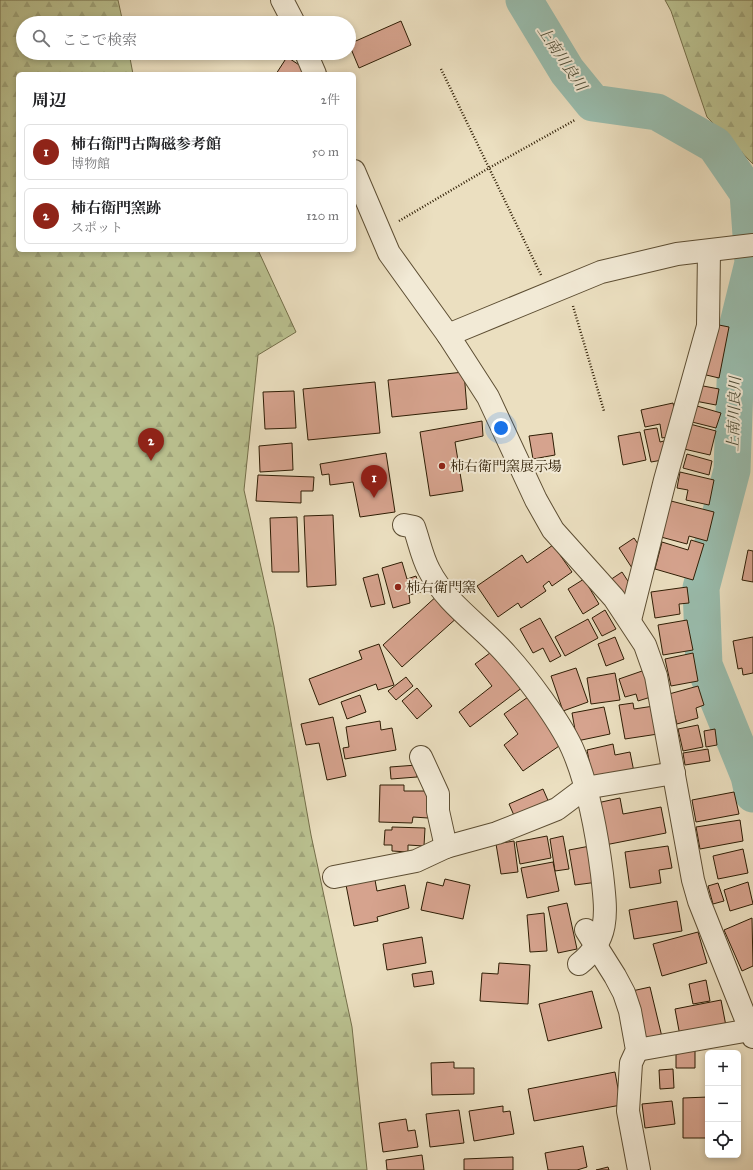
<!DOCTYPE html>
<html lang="ja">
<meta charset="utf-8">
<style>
body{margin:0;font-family:"IM FELL Great Primer","Noto Serif JP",serif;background:#f2f2f2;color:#202124}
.controls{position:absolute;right:12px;bottom:12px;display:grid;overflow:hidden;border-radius:6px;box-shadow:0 2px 6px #0003}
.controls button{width:36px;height:36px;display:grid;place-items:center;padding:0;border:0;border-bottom:1px solid #e0e0e0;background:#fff;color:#202124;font:20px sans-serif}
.you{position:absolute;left:501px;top:428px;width:14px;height:14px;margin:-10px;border:3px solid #fff;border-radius:50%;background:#1a73e8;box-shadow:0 0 0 6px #1a73e833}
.badge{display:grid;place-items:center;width:26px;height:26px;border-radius:50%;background:#8f2418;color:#fff;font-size:13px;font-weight:700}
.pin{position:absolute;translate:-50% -33px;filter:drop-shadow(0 1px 2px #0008)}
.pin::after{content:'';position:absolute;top:21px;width:14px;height:12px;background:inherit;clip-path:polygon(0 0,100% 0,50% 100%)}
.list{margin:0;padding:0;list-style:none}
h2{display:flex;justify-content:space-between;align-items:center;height:52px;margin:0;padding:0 16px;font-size:17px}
h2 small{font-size:13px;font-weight:400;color:#757577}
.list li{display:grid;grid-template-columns:26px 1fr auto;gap:12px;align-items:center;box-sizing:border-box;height:56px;margin:0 8px 8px;padding:0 8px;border:1px solid #e0e0e0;border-radius:6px}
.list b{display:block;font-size:15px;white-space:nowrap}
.list p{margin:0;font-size:13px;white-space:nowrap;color:#757577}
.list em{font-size:13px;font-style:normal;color:#757577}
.icon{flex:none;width:22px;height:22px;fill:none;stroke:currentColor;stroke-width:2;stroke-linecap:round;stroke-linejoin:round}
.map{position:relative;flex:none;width:753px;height:1170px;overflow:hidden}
.search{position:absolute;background:#fff;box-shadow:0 2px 6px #0003;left:16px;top:16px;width:340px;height:44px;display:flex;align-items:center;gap:10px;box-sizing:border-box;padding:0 14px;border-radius:22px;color:#757577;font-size:15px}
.panel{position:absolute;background:#fff;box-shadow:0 2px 6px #0003;left:16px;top:72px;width:340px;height:180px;border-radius:6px}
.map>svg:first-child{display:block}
.forest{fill:url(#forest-firs);stroke:#746f4a}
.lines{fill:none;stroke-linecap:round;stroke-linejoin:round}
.river{stroke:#99bdae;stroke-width:37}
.building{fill:#d6a38e;stroke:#2e1d04}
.minor-casing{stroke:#5d4e33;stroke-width:24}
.path{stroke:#2e1d04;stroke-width:2.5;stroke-dasharray:1 2;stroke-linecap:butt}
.minor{stroke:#f2ead6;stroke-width:22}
.poi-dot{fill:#8f2418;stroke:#f2ead6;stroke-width:1.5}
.labels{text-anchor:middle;stroke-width:4;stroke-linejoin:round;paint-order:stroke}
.poi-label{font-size:14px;fill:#2e1d04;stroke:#f2ead6;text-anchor:start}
.water-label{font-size:15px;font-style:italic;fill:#4e4d37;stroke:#f2ead6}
</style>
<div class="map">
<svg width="753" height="1170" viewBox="0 0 753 1170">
<defs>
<pattern id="forest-firs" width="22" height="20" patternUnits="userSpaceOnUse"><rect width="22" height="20" fill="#bac190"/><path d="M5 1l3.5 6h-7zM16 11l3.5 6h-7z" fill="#a0a57b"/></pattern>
</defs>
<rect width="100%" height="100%" fill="#ebdfc0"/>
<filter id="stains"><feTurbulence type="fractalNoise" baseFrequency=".005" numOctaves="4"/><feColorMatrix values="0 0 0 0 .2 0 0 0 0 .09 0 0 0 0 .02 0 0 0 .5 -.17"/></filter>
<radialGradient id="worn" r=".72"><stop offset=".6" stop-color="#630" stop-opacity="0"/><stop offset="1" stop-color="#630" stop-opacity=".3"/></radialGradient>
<g class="forest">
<path d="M0,0H118L123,23H23V53H129L133,74H18V250H258L296,332L258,355L244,490L274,626L311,835L352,1027L367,1170H0Z"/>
<path d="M665,0H753V164L707,117L671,11Z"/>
</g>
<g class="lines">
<path class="river" d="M524,0L567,71L593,103L657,112L715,145L748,193L753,263L737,328L732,470L701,588L704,665L749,776L753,794"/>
</g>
<g class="building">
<path d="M401,21L411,45L359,68L349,44Z"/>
<path d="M287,57L310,72L309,74H276Z"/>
<path d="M714,324L729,327L719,378L702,374Z"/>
<path d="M464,372L467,409L392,417L388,380Z"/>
<path d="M375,382L380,433L308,440L303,389Z"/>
<path d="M698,385L719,389L716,405L695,401Z"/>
<path d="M294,391L296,428L265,429L263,392Z"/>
<path d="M673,403L678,424L672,436L662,438L660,424L645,427L641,410Z"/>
<path d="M697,406L721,413L716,428L692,422Z"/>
<path d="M482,421L483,436L455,442L463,491L430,496L420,432Z"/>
<path d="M690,424L716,431L710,455L684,449Z"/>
<path d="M657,428L660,442L664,441L668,459L651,462L644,430Z"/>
<path d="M640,432L646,460L623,465L618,436Z"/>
<path d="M552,433L555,455L533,459L529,436Z"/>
<path d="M292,443L293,470L260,472L259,446Z"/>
<path d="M386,453L395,512L360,517L353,482L330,485L329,474L322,475L320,464Z"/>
<path d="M687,454L712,461L709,475L683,468Z"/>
<path d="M680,472L714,480L709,505L686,500L688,490L677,488Z"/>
<path d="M258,475L314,477L313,491H301V503L256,501Z"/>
<path d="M671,501L714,512L707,541L689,536L687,544L661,537Z"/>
<path d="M333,515L336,585L307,587L304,516Z"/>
<path d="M297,517L299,572H272L270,518Z"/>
<path d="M634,538L644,553L639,563L632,568L619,548Z"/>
<path d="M691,540L704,544L693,580L655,569L662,542L688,550Z"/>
<path d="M553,545L572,572L552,586L549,581L543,586L546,591L521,608L518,603L498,617L477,586L522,555L527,563Z"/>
<path d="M748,550L753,551V582L742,580Z"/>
<path d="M402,562L407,579L416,576L421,592L409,595L410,603L393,608L382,568Z"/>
<path d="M622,572L635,592L623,599L610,580Z"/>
<path d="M378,574L385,604L371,607L363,578Z"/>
<path d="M584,579L599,604L583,614L568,589Z"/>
<path d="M687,587L689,603L679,604L680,614L655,618L651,592Z"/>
<path d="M439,594L459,616L402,667L383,645Z"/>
<path d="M605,610L616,629L602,636L592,618Z"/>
<path d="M540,618L561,656L550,662L543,648L533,653L520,629Z"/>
<path d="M588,619L598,638L565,656L555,637Z"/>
<path d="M687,620L693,650L663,655L658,625Z"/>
<path d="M615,637L624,659L606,666L598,644Z"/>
<path d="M753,637V673L743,675L742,668L738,669L733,641Z"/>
<path d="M379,644L394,685L378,690L376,684L319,705L309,679L362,659L359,651Z"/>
<path d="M494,650L523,687L470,727L459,712L492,686L475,664Z"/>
<path d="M693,653L698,681L671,686L665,659Z"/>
<path d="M576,668L588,702L563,711L551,676Z"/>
<path d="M645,670L654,696L638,701L636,694L625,697L619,679Z"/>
<path d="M615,673L620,700L591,704L587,678Z"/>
<path d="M406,677L413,686L396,700L388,691Z"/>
<path d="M698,686L704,705L696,708L698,718L677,724L669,694Z"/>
<path d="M417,688L432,706L417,719L402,701Z"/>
<path d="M360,695L366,712L347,719L341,702Z"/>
<path d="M528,697L562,744L523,771L504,745L518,734L504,714Z"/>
<path d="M633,703L634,709L654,706L658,734L625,739L619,705Z"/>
<path d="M604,707L610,734L577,741L572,713Z"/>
<path d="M333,717L346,776L327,780L319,743L306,745L301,724Z"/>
<path d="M380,721L381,730L392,728L396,750L345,759L343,748L349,747L346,727Z"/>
<path d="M698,725L703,747L683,751L678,729Z"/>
<path d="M715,729L717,745L706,747L704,731Z"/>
<path d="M613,744L615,755L630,752L634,772L593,780L587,750Z"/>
<path d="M708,749L710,761L685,765L683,753Z"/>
<path d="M417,765V777L391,779L390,767Z"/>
<path d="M380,785H404V791H429L428,818L413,817L412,823L379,822Z"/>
<path d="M543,789L550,805L516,820L509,804Z"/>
<path d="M734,792L739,814L696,822L692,800Z"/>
<path d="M620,798L623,814L661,807L666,833L605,845L597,803Z"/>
<path d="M740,820L743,841L700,849L696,827Z"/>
<path d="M392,827L425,828L424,846L408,845V852L392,851V845H384L385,830H392Z"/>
<path d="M547,836L551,858L520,864L516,842Z"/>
<path d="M563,836L569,869L555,871L550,839Z"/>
<path d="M514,841L518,872L501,874L496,844Z"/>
<path d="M590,846L598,882L575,885L569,850Z"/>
<path d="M668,846L672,868L659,870L661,883L630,888L625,852Z"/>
<path d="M743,849L748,873L718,879L713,856Z"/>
<path d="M553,862L559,891L527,898L521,868Z"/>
<path d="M445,879L470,885L463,919L421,910L427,882L443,886Z"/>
<path d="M375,880L377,891L405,885L409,908L377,917L378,921L354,926L346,885Z"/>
<path d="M748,882L753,904L730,911L724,890Z"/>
<path d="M718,883L724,901L713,904L708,886Z"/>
<path d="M677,901L682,931L634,939L629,910Z"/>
<path d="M567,903L577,949L558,953L548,907Z"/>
<path d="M544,913L547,951L530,952L527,915Z"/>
<path d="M752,918L753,966L742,971L724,930Z"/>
<path d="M698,932L707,963L662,976L653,944Z"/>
<path d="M422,937L426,963L387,970L383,944Z"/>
<path d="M499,963L530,965L528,1004L480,1001L482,973L498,974Z"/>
<path d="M432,971L434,984L414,987L412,974Z"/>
<path d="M706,980L710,1001L693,1004L689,984Z"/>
<path d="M650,987L662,1037L643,1041L632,991Z"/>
<path d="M592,991L602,1028L548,1041L539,1004Z"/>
<path d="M721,1000L726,1026L680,1036L675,1009Z"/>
<path d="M695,1049V1068H676V1050Z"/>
<path d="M454,1062V1068H474V1094L432,1095L431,1063Z"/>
<path d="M673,1069L674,1088L660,1089L659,1070Z"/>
<path d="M615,1072L621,1105L534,1121L528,1089Z"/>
<path d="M708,1097V1138H683V1098Z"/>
<path d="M672,1101L675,1124L645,1128L642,1104Z"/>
<path d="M503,1106V1112L510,1111L514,1134L474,1141L469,1111Z"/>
<path d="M459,1110L464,1143L430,1147L426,1114Z"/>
<path d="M406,1119L408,1131L415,1130L418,1147L383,1152L379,1123Z"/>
<path d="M583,1146L587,1167L577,1170H548L545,1153Z"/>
<path d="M422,1155L424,1170H387L386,1160Z"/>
<path d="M513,1157V1170H464V1159Z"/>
<path d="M608,1167L609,1170H596Z"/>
</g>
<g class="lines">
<g class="minor-casing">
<g id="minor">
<path d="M282,0L294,23"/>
<path d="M306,53L315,74"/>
<path d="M354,171L389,253L448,335L488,397L536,500L553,530L614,598L645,645L656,676L693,880L699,901L753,1037"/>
<path d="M448,335L601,272L677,254L753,245"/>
<path d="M404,525L414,527C419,541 422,557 429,570C446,604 482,626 506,654C527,677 559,720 572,748C588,784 597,835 602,874C606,911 611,939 579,964"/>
<path d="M630,620L665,480L708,326L709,251"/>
<path d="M421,757L438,794V811L446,847"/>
<path d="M334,877L416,861L446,847L497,833L557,809L585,788L674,773"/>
<path d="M586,930L615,976L624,993L630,1011L637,1050L631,1063L628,1111L639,1170"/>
<path d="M637,1050L750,1030"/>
</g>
</g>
<g class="path">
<path d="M441,69L541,275"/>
<path d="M399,221L489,168L575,120"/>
<path d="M573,306L604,411"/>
</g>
<use href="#minor" class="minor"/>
</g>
<g class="poi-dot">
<circle cx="442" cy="466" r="4"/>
<circle cx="398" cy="587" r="4"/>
</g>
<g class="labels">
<g class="poi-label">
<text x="450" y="471">柿右衛門窯展示場</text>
<text x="406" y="592">柿右衛門窯</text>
</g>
<g class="water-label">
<text transform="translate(562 58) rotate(56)" y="5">上南川良川</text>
<text transform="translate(734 414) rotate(-88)" y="5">上南川良川</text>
</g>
</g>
<rect width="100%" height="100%" filter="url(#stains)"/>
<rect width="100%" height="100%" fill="url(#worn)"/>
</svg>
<div class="controls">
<button>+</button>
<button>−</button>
<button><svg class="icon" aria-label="locate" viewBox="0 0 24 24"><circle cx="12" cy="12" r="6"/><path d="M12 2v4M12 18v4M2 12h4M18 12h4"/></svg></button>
</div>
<div class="you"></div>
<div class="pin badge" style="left:374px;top:498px">1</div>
<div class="pin badge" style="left:151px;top:461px">2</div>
<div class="search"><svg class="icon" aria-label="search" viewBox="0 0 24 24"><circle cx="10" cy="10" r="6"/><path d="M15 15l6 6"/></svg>ここで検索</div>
<section class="panel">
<h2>周辺<small>2件</small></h2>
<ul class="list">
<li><span class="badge">1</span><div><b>柿右衛門古陶磁参考館</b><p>博物館</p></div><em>50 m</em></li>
<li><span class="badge">2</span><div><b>柿右衛門窯跡</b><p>スポット</p></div><em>120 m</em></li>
</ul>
</section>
</div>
